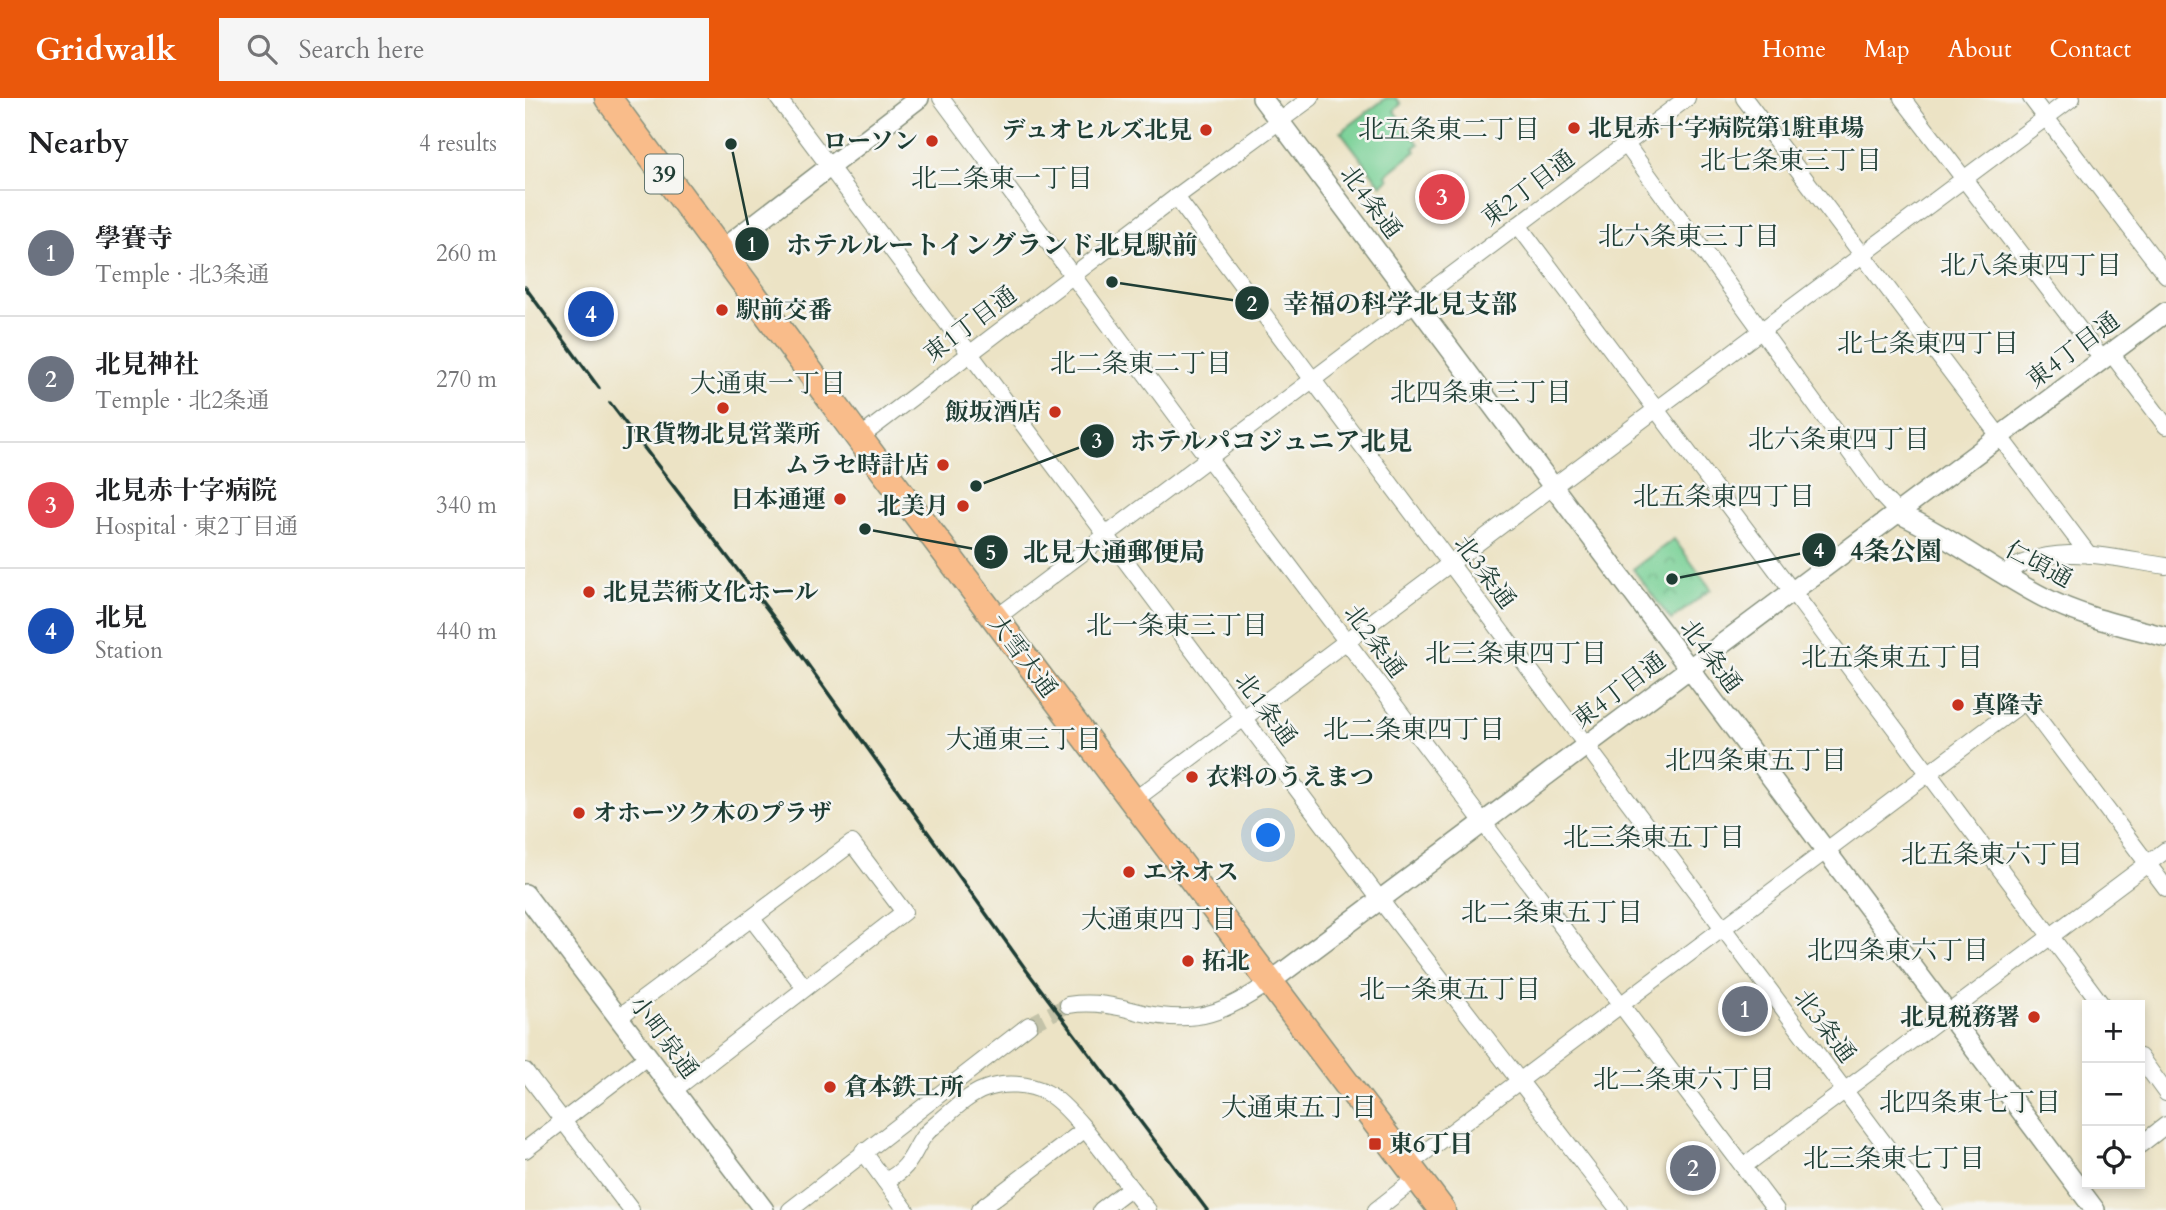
<!DOCTYPE html>
<meta charset="utf-8">
<style>
body{margin:0;font-family:Cardo,"Noto Serif JP",serif;background:#f6f6f6;color:#202124}
.controls{position:absolute;right:21px;bottom:21px;display:grid;overflow:hidden;border-radius:0px;box-shadow:0 4px 10px #0003}
.controls button{width:63px;height:63px;display:grid;place-items:center;padding:0;border:0;border-bottom:2px solid #e0e0e0;background:#fff;color:#202124;font:35px sans-serif}
.you{position:absolute;left:744px;top:738px;width:24px;height:24px;margin:-18px;border:5px solid #fff;border-radius:50%;background:#1a73e8;box-shadow:0 0 0 10px #1a73e833}
.badge{display:grid;place-items:center;width:46px;height:46px;border-radius:50%;background:#ea580c;color:#fff;font-size:23px;font-weight:700}
.pin{position:absolute;translate:-50% -50%;border:4px solid #fff;box-shadow:0 2px 7px #0006}
.list{margin:0;padding:0;list-style:none}
h2{display:flex;justify-content:space-between;align-items:center;height:91px;margin:0;padding:0 28px;font-size:30px}
h2 small{font-size:23px;font-weight:400;color:#757577}
.list li{display:grid;grid-template-columns:46px 1fr auto;gap:21px;align-items:center;box-sizing:border-box;height:126px;padding:0 28px;border-top:2px solid #e0e0e0}
.list b{display:block;font-size:26px;white-space:nowrap}
.list p{margin:0;font-size:23px;white-space:nowrap;color:#757577}
.list em{font-size:23px;font-style:normal;color:#757577}
.icon{flex:none;width:38px;height:38px;fill:none;stroke:currentColor;stroke-width:2;stroke-linecap:round;stroke-linejoin:round}
.map{position:relative;flex:none;width:1641px;height:1112px;overflow:hidden}
header{display:flex;align-items:center;gap:42px;box-sizing:border-box;height:98px;padding:0 35px;background:#ea580c;color:#fff}
header strong{font-size:33px}
nav{display:flex;gap:38px;margin-inline-start:auto;font-size:24px}
.search{width:490px;height:63px;background:#f6f6f6;display:flex;align-items:center;gap:18px;box-sizing:border-box;padding:0 24px;border-radius:0px;color:#757577;font-size:26px}
main{display:flex}
aside{flex:1;background:#fff}
.map>svg:first-child{display:block}
.park{fill:url(#park-crowns);stroke:#4c8664;stroke-width:2}
.garden{fill:#78d095;stroke:#4c8664;stroke-width:2}
.lines{fill:none;stroke-linecap:round;stroke-linejoin:round}
.minor-tunnel{stroke:#c3c2a8;stroke-width:16;stroke-dasharray:16 8;stroke-linecap:butt}
.minor-casing{stroke:#86907c;stroke-width:18}
.tertiary-casing{stroke:#86907c;stroke-width:22}
.trunk-casing{stroke:#86907c;stroke-width:29}
.minor{stroke:#fff;stroke-width:16}
.tertiary{stroke:#fff;stroke-width:19}
.trunk{stroke:#f9bc8a;stroke-width:26}
.rail{stroke:#1f3d34;stroke-width:3.5}
.poi-dot{fill:#c8321e;stroke:#f6f6f2;stroke-width:2.5}
.labels{text-anchor:middle;stroke-width:5;stroke-linejoin:round;paint-order:stroke}
.shield{fill:#f6f6f2;stroke:#60746d;stroke-width:2}
.shield-label{font-size:23px;font-weight:bold;fill:#1f3d34}
.poi-label{font-size:24px;font-weight:bold;fill:#1f3d34;stroke:#f6f6f2;text-anchor:start}
.street-label{font-size:24px;fill:#1f3d34;stroke:#f6f6f2}
.neighbourhood-label{font-size:26px;fill:#1f3d34;stroke:#f6f6f2}
.leader{fill:none;stroke:#1f3d34;stroke-width:2.5}
.callout-dot{fill:#1f3d34;stroke:#f6f6f2;stroke-width:2.5}
.mark-label{font-size:21px;text-anchor:middle;font-weight:bold;fill:#fff}
.callout-label{font-size:26px;text-anchor:middle;font-weight:bold;fill:#1f3d34;stroke:#f6f6f2;stroke-width:5;stroke-linejoin:round;paint-order:stroke}
</style>
<header>
<strong>Gridwalk</strong>
<div class="search"><svg class="icon" aria-label="search" viewBox="0 0 24 24"><circle cx="10" cy="10" r="6"/><path d="M15 15l6 6"/></svg>Search here</div>
<nav><a>Home</a><a>Map</a><a>About</a><a>Contact</a></nav>
</header>
<main>
<aside>
<h2>Nearby<small>4 results</small></h2>
<ul class="list">
<li><span class="badge" style="background:#6b7280">1</span><div><b>學賽寺</b><p>Temple · 北3条通</p></div><em>260 m</em></li>
<li><span class="badge" style="background:#6b7280">2</span><div><b>北見神社</b><p>Temple · 北2条通</p></div><em>270 m</em></li>
<li><span class="badge" style="background:#e0444e">3</span><div><b>北見赤十字病院</b><p>Hospital · 東2丁目通</p></div><em>340 m</em></li>
<li><span class="badge" style="background:#1a4fb4">4</span><div><b>北見</b><p>Station</p></div><em>440 m</em></li>
</ul>
</aside>
<div class="map">
<svg width="1641" height="1112" viewBox="0 0 1641 1112">
<defs>
<pattern id="park-crowns" width="20" height="18" patternUnits="userSpaceOnUse" patternTransform="scale(1.75)"><rect width="20" height="18" fill="#78d095"/><path d="M2 6a3 3 0 1 1 6 0M12 15a3 3 0 1 1 6 0" fill="none" stroke="#62aa7a"/></pattern>
</defs>
<rect width="100%" height="100%" fill="#f6f6f2"/>
<filter id="ink" filterUnits="userSpaceOnUse"><feTurbulence type="fractalNoise" baseFrequency=".0143" numOctaves="2"/><feDisplacementMap in="SourceGraphic" scale="14" xChannelSelector="R" yChannelSelector="G"/><feConvolveMatrix kernelMatrix="1 2 1 2 8 2 1 2 1" color-interpolation-filters="sRGB"/></filter>
<filter id="wash" filterUnits="userSpaceOnUse"><feTurbulence type="fractalNoise" baseFrequency=".00686" numOctaves="4" result="noise"/><feDisplacementMap in="SourceGraphic" scale="28" xChannelSelector="R" yChannelSelector="G"/><feGaussianBlur stdDeviation="1.57" result="paint"/><feColorMatrix in="noise" values="0 0 0 0 0 0 0 0 0 0 0 0 0 0 0 0 0 1.4 0 .05"/><feComposite in="paint" operator="in"/></filter>
<g filter="url(#wash)">
<rect width="100%" height="100%" fill="#ece3c5"/>
<path class="park" d="M1149,441L1186,491L1146,522L1108,471Z"/>
<path class="garden" d="M861,0H871L876,6L869,13L894,46L889,50L891,53L861,77L864,81L856,87L816,34Z"/>
</g>
<g filter="url(#ink)">
<g class="lines">
<path class="minor-tunnel" d="M504,927L543,907"/>
<g class="minor-casing">
<g id="minor">
<path d="M253,0L856,803L1094,1112"/>
<path d="M416,0L683,360L1251,1112"/>
<path d="M1219,0L1564,457"/>
<path d="M1377,0L1577,261"/>
<path d="M1506,0L1641,177"/>
<path d="M1100,45L1356,397L1373,415"/>
<path d="M651,99L1409,1112"/>
<path d="M993,127L1577,907"/>
<path d="M1586,255L1641,328"/>
<path d="M334,340L651,99L786,0"/>
<path d="M1478,476C1527,442 1586,460 1641,468"/>
<path d="M471,520L1162,0"/>
<path d="M608,703L1547,0"/>
<path d="M227,821L280,890"/>
<path d="M543,907C570,903 592,908 618,915C672,927 701,914 745,884"/>
<path d="M94,919L327,745L379,814L149,992"/>
<path d="M1615,959L1641,995"/>
<path d="M0,973L106,1112"/>
<path d="M1615,1047L1641,1027"/>
<path d="M0,1052L123,958"/>
<path d="M338,1053L381,1112"/>
<path d="M884,1066L1500,603L1641,790"/>
<path d="M1219,1068L1641,752"/>
<path d="M360,1083C393,1067 387,1045 408,1029C423,1017 442,997 460,991C479,984 504,985 522,995C550,1010 599,1084 623,1112"/>
<path d="M265,1112L504,927"/>
<path d="M454,1112L559,1032"/>
<path d="M576,1112L605,1090"/>
<path d="M851,1112L893,1079"/>
</g>
</g>
<g class="tertiary-casing">
<g id="tertiary">
<path d="M737,0L1570,1112"/>
<path d="M196,152L394,0"/>
<path d="M1373,415C1424,438 1468,473 1518,499C1556,519 1600,528 1641,539"/>
<path d="M0,796L239,1112"/>
<path d="M745,884L1641,214"/>
</g>
</g>
<g class="trunk-casing">
<path id="trunk" d="M83,0L334,340L917,1112"/>
</g>
<use href="#minor" class="minor"/>
<use href="#tertiary" class="tertiary"/>
<use href="#trunk" class="trunk"/>
<g class="rail">
<path d="M0,189L74,290"/>
<path d="M85,305L253,525L502,873L682,1112"/>
</g>
</g>
</g>
<g class="poi-dot">
<circle cx="1049" cy="30" r="7"/>
<circle cx="681" cy="32" r="7"/>
<circle cx="407" cy="43" r="7"/>
<circle cx="197" cy="212" r="7"/>
<circle cx="198" cy="310" r="7"/>
<circle cx="530" cy="314" r="7"/>
<circle cx="418" cy="367" r="7"/>
<circle cx="315" cy="401" r="7"/>
<circle cx="438" cy="408" r="7"/>
<circle cx="64" cy="494" r="7"/>
<circle cx="1433" cy="607" r="7"/>
<circle cx="667" cy="679" r="7"/>
<circle cx="54" cy="715" r="7"/>
<circle cx="604" cy="774" r="7"/>
<circle cx="663" cy="863" r="7"/>
<circle cx="1509" cy="919" r="7"/>
<circle cx="305" cy="989" r="7"/>
<rect x="843" y="1039" width="14" height="14" rx="3.5"/>
</g>
<g class="labels">
<rect class="shield" x="120" y="56.5" width="38" height="39" rx="5"/>
<g class="shield-label">
<text x="139" y="84">39</text>
</g>
<g class="poi-label">
<text x="1063" y="38">北見赤十字病院第1駐車場</text>
<text x="667" y="40" text-anchor="end">デュオヒルズ北見</text>
<text x="393" y="51" text-anchor="end">ローソン</text>
<text x="211" y="220">駅前交番</text>
<text x="516" y="322" text-anchor="end">飯坂酒店</text>
<text x="198" y="344" text-anchor="middle">JR貨物北見営業所</text>
<text x="404" y="375" text-anchor="end">ムラセ時計店</text>
<text x="301" y="409" text-anchor="end">日本通運</text>
<text x="424" y="416" text-anchor="end">北美月</text>
<text x="78" y="502">北見芸術文化ホール</text>
<text x="1447" y="615">真隆寺</text>
<text x="681" y="687">衣料のうえまつ</text>
<text x="68" y="723">オホーツク木のプラザ</text>
<text x="618" y="782">エネオス</text>
<text x="677" y="871">拓北</text>
<text x="1495" y="927" text-anchor="end">北見税務署</text>
<text x="319" y="997">倉本鉄工所</text>
<text x="864" y="1054">東6丁目</text>
</g>
<g class="street-label">
<text transform="translate(1003 90) rotate(-37)" y="8">東2丁目通</text>
<text transform="translate(846 104) rotate(53)" y="8">北4条通</text>
<text transform="translate(445 226) rotate(-37)" y="8">東1丁目通</text>
<text transform="translate(1548 252) rotate(-37)" y="8">東4丁目通</text>
<text transform="translate(1514 466) rotate(28)" y="8">仁頃通</text>
<text transform="translate(960 474) rotate(53)" y="8">北3条通</text>
<text transform="translate(850 543) rotate(53)" y="8">北2条通</text>
<text transform="translate(498 558) rotate(53)" y="8">大雪大通</text>
<text transform="translate(1186 558) rotate(53)" y="8">北4条通</text>
<text transform="translate(1094 592) rotate(-37)" y="8">東4丁目通</text>
<text transform="translate(741 611) rotate(53)" y="8">北1条通</text>
<text transform="translate(1300 928) rotate(53)" y="8">北3条通</text>
<text transform="translate(139 939) rotate(53)" y="8">小町泉通</text>
</g>
<g class="neighbourhood-label">
<text x="924" y="40">北五条東二丁目</text>
<text x="1266" y="71">北七条東三丁目</text>
<text x="477" y="89">北二条東一丁目</text>
<text x="1164" y="147">北六条東三丁目</text>
<text x="1506" y="176">北八条東四丁目</text>
<text x="1403" y="254">北七条東四丁目</text>
<text x="616" y="274">北二条東二丁目</text>
<text x="243" y="294">大通東一丁目</text>
<text x="956" y="303">北四条東三丁目</text>
<text x="1314" y="350">北六条東四丁目</text>
<text x="1199" y="407">北五条東四丁目</text>
<text x="652" y="536">北一条東三丁目</text>
<text x="991" y="564">北三条東四丁目</text>
<text x="1367" y="568">北五条東五丁目</text>
<text x="889" y="640">北二条東四丁目</text>
<text x="499" y="650">大通東三丁目</text>
<text x="1231" y="671">北四条東五丁目</text>
<text x="1129" y="748">北三条東五丁目</text>
<text x="1467" y="765">北五条東六丁目</text>
<text x="1027" y="823">北二条東五丁目</text>
<text x="634" y="830">大通東四丁目</text>
<text x="1373" y="861">北四条東六丁目</text>
<text x="925" y="900">北一条東五丁目</text>
<text x="1159" y="990">北二条東六丁目</text>
<text x="1445" y="1013">北四条東七丁目</text>
<text x="774" y="1018">大通東五丁目</text>
<text x="1369" y="1069">北三条東七丁目</text>
</g>
</g>
<path class="leader" d="M206 46L227 146M587 184L727 205M451 388L572 343M1147 481L1294 452M340 431L466 454"/>
<g class="callout-dot">
<circle cx="206" cy="46" r="7"/>
<circle cx="587" cy="184" r="7"/>
<circle cx="451" cy="388" r="7"/>
<circle cx="1147" cy="481" r="7"/>
<circle cx="340" cy="431" r="7"/>
<circle cx="227" cy="146" r="18"/>
<circle cx="727" cy="205" r="18"/>
<circle cx="572" cy="343" r="18"/>
<circle cx="1294" cy="452" r="18"/>
<circle cx="466" cy="454" r="18"/>
</g>
<g class="mark-label">
<text x="227" y="154">1</text>
<text x="727" y="213">2</text>
<text x="572" y="350">3</text>
<text x="1294" y="460">4</text>
<text x="466" y="462">5</text>
</g>
<g class="callout-label">
<text x="467" y="156">ホテルルートイングランド北見駅前</text>
<text x="875" y="215">幸福の科学北見支部</text>
<text x="746" y="352">ホテルパコジュニア北見</text>
<text x="1371" y="462">4条公園</text>
<text x="589" y="463">北見大通郵便局</text>
</g>
</svg>
<div class="controls">
<button>+</button>
<button>−</button>
<button><svg class="icon" aria-label="locate" viewBox="0 0 24 24"><circle cx="12" cy="12" r="6"/><path d="M12 2v4M12 18v4M2 12h4M18 12h4"/></svg></button>
</div>
<div class="you"></div>
<div class="pin badge" style="left:1220px;top:911px;background:#6b7280">1</div>
<div class="pin badge" style="left:1168px;top:1070px;background:#6b7280">2</div>
<div class="pin badge" style="left:917px;top:99px;background:#e0444e">3</div>
<div class="pin badge" style="left:66px;top:216px;background:#1a4fb4">4</div>
</div>
</main>
